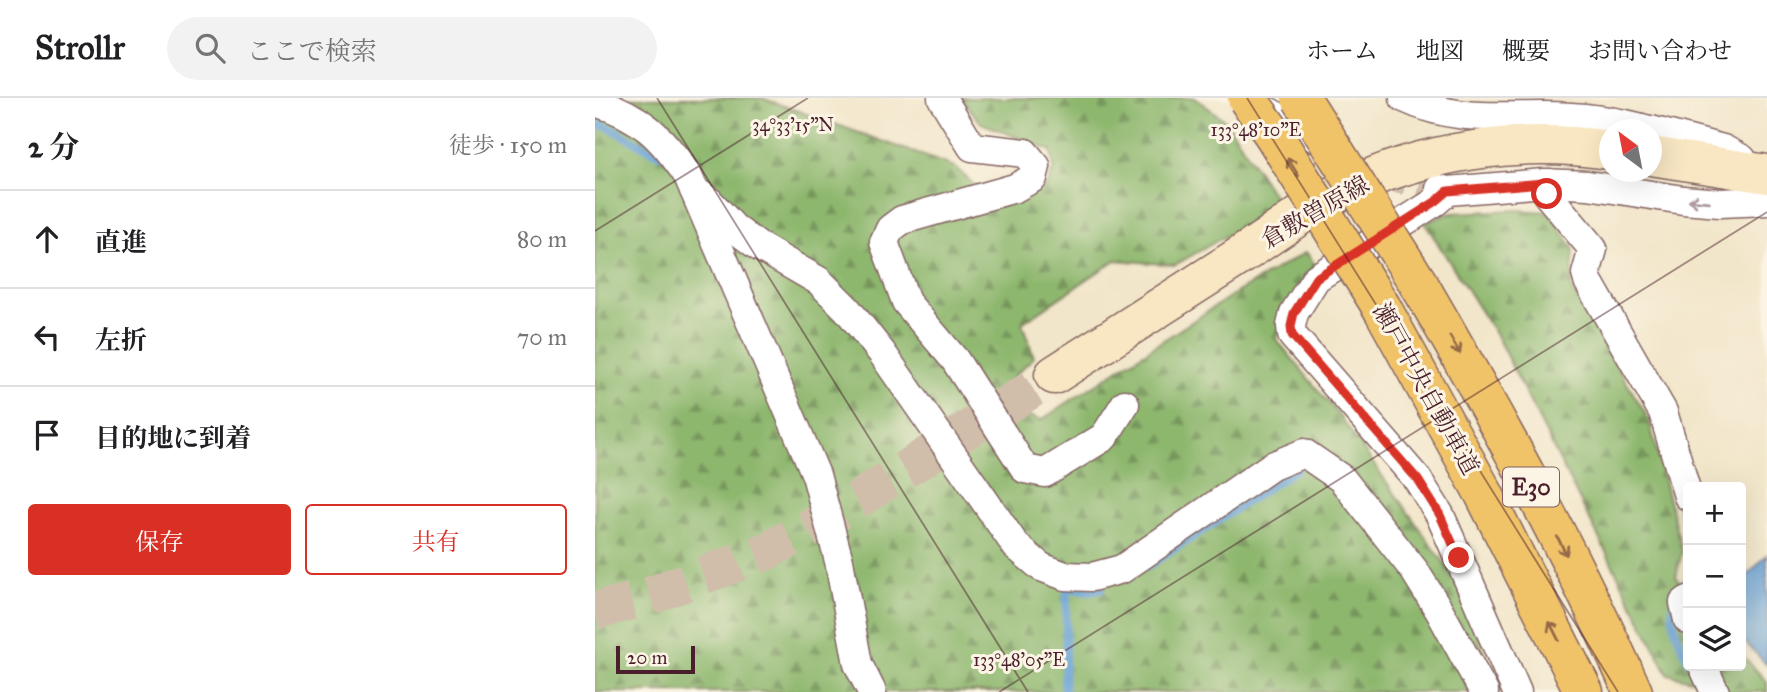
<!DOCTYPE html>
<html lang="ja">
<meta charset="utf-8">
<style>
body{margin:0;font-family:"IM FELL Great Primer","Noto Serif JP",serif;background:#f2f2f2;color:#202124}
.controls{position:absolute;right:21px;bottom:21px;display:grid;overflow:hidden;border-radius:7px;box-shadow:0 7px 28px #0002}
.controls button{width:63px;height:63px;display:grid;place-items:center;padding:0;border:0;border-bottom:2px solid #e0e0e0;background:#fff;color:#202124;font:35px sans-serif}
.compass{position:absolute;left:1004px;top:21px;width:63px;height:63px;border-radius:50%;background:#fff;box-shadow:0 7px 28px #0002;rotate:328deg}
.scale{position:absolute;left:21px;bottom:18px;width:79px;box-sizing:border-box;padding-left:7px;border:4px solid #4a1f2b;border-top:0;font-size:19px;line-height:24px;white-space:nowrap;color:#4a1f2b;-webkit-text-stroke:5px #fcf5e5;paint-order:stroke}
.stop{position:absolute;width:21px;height:21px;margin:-16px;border:5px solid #d93025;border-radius:50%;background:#fff}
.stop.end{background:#d93025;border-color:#fff;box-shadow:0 2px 7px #0008}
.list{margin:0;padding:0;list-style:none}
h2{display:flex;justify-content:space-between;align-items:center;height:91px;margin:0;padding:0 28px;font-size:30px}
h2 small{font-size:23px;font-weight:400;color:#757577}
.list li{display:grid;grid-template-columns:46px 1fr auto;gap:21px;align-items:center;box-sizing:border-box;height:98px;padding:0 28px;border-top:2px solid #e0e0e0}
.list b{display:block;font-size:26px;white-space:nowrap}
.list em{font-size:23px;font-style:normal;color:#757577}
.actions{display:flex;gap:14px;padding:21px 28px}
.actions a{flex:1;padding:16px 0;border:2px solid #d93025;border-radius:7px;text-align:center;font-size:24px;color:#d93025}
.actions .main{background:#d93025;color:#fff}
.icon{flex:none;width:38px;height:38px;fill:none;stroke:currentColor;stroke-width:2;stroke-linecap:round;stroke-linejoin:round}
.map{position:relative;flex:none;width:1172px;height:594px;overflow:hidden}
header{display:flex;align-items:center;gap:42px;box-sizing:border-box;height:98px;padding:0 35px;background:#fff;border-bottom:2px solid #e0e0e0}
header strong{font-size:33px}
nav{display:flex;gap:38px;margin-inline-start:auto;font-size:24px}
.search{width:490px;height:63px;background:#f2f2f2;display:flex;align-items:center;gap:18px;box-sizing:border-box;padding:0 24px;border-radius:38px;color:#757577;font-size:26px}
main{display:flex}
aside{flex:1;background:#fff}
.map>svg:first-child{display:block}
.forest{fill:url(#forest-firs);stroke:#6c6b4c;stroke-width:2}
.water{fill:#649fd4;stroke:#575f80;stroke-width:2}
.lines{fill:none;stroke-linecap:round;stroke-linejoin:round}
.stream{stroke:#649fd4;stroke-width:8}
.street-tunnel{stroke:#d0beaa;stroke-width:28;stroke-dasharray:28 14;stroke-linecap:butt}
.secondary-tunnel{stroke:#d0beaa;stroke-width:38;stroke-dasharray:38 19;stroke-linecap:butt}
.street-casing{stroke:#856563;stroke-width:31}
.secondary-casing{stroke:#856563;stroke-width:41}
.highway-casing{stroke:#856563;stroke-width:41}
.street{stroke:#fff;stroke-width:28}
.secondary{stroke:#f9e7c3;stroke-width:38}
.highway{stroke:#f1c369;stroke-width:38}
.highway-bridge-casing{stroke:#856563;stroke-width:41;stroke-linecap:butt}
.highway-bridge{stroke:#f1c369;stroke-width:38}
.oneway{stroke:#956947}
.oneway2{stroke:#ae9aa0}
.route{stroke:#d93025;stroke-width:9}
.ticks{fill:none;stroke:#4a1f2b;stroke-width:2;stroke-opacity:0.45}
.labels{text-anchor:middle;stroke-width:6;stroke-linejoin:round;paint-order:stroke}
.shield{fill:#fcf5e5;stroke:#7f5f63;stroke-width:2}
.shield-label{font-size:23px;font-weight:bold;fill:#4a1f2b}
.street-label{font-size:24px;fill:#4a1f2b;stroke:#fcf5e5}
.ticks-label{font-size:18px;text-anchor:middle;fill:#4a1f2b;stroke:#fcf5e5;stroke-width:6;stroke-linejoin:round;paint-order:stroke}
</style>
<header>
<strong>Strollr</strong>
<div class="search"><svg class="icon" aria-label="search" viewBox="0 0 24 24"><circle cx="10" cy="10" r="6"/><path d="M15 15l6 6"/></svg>ここで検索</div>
<nav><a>ホーム</a><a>地図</a><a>概要</a><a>お問い合わせ</a></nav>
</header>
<main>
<aside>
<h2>2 分<small>徒歩 · 150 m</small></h2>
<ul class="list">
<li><svg class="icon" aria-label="ahead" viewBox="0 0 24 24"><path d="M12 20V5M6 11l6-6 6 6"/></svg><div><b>直進</b></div><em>80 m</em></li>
<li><svg class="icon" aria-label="left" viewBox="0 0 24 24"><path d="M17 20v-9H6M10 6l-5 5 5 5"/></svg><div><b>左折</b></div><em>70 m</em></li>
<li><svg class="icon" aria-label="arrive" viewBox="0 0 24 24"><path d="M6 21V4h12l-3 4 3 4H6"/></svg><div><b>目的地に到着</b></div></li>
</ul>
<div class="actions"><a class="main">保存</a><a>共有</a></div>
</aside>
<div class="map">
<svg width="1172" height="594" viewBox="0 0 1172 594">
<defs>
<pattern id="forest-firs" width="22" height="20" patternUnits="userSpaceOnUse" patternTransform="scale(1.75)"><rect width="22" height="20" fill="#8eb76e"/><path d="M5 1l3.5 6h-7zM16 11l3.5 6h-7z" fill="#76945b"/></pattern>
</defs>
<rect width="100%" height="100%" fill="#fcf5e5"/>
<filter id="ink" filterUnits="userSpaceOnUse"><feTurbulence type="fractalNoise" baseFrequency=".0143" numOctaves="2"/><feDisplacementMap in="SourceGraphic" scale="14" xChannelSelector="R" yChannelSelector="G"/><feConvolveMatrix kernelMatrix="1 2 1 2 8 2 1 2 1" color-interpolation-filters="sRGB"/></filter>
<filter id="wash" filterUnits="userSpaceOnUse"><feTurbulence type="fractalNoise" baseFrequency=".00686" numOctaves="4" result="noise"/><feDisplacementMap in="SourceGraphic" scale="28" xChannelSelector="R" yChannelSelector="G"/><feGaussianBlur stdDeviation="1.57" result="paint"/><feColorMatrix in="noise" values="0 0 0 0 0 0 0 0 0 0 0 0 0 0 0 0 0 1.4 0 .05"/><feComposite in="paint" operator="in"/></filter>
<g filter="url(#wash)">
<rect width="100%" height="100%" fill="#f2e6ca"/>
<g class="forest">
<path d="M0,0H167L360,69L403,109L452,88L459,70L456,53L386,25L366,0H600L632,24L684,107L580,167L521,162L427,225L439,259L407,290L423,313L446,322L639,196L711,154L721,168L711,176L681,241L746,320L859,479L906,594H0Z"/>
<path d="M923,112L953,114L979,151L976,191L1054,322L1087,454L1081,479L1093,496V568H1146V556L1172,584V594H1129L1126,590L1073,576L902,239L830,125L855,115Z"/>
</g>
<path class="water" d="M1172,457V567L1146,540V484Z"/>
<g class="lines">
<g class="stream">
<path d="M0,26L13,29L64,57"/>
<path d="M1084,402L1093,433"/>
<path d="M552,469L702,371"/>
<path d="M1093,482C1066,507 1080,534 1093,562"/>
<path d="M477,491L493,493L506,491"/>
<path d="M469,594L472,491"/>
</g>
</g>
</g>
<g filter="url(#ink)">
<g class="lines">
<path class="street-tunnel" d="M785,73L805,82L845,91"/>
<path class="secondary-tunnel" d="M0,513L49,500L170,454L240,416L459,277"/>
<g class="street-casing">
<g id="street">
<path d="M347,0L377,49L430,55L441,68L438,80L420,90L307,122L295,131L289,144L311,204L360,262L430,371L450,375L509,339L530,306"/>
<path d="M809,0C858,23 896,18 947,18C983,18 1020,22 1054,32"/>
<path d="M0,4C45,17 67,39 93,78L221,377L244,463L263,566L277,594"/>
<path d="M660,6L735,48"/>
<path d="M1056,32L1128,51L1147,61"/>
<path d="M954,85L952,96L998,151L991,176L993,183L1068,314L1093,398"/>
<path d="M845,91L853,93L949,85L993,87L1088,102L1125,105L1172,103"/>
<path d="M99,92L115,104L139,130L163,148L224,183L252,211L287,255L421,448L446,469L470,478L497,479L527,471L677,368L709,355L747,381L819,472L844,512L889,594"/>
<path d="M853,93L840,104L721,180L699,215L696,228L697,237L823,382L845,417L922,594"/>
<path d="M1093,502L1089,505L1093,522"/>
<path d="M1108,568L1120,594"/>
</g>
</g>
<g class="secondary-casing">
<g id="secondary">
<path d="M1056,58L1172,76"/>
<path d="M459,277C517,240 575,203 634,165C669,143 709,112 745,94C827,52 925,39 1014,52"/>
</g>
</g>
<g class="highway-casing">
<g id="highway">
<path d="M825,188C902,320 976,455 1038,594"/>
<path d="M787,210L889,396L989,594"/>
</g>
</g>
<use href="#street" class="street"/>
<use href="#secondary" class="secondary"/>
<use href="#highway" class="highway"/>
<g class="highway-bridge-casing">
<g id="highway-bridge">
<path d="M652,0L678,36L787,210"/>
<path d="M706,0L825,188"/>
</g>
</g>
<use href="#highway-bridge" class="highway-bridge"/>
</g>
<defs><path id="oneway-shaft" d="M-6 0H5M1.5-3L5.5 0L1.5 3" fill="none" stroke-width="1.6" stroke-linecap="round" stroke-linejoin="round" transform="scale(1.75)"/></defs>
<g class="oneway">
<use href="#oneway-shaft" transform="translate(698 69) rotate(-122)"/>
<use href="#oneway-shaft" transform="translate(860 247) rotate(60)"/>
<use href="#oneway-shaft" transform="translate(967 448) rotate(63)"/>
<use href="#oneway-shaft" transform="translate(959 533) rotate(-117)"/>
</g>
<use class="oneway2" href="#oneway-shaft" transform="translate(1104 103) rotate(-175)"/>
</g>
<g class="lines" filter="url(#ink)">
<path class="route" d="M864,460L845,417L823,382L697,237L696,228L699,215L721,180L840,104L853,93L949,85L954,86L952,96"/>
</g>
<path class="ticks" d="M62,0L433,594M652,0L1023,594M0,133L213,0M404,594L1172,114"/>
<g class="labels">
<rect class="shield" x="908" y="369.5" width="56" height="39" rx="5"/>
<g class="shield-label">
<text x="936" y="397">E30</text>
</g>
<g class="street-label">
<text transform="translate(720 114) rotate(-30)" y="8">倉敷曽原線</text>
<text transform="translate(831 291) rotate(61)" y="8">瀬戸中央自動車道</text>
</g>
</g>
<g class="ticks-label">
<text x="198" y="33">34°33'15"N</text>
<text x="661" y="38">133°48'10"E</text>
<text x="424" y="568">133°48'05"E</text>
</g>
</svg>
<div class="controls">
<button>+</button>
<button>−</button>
<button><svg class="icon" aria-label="layers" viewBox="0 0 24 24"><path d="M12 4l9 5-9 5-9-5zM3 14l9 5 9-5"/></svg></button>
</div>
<svg class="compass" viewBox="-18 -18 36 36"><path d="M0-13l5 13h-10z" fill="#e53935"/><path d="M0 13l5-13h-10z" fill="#757577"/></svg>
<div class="scale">20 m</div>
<div class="stop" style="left:952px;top:96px"></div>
<div class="stop end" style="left:864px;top:460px"></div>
</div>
</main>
